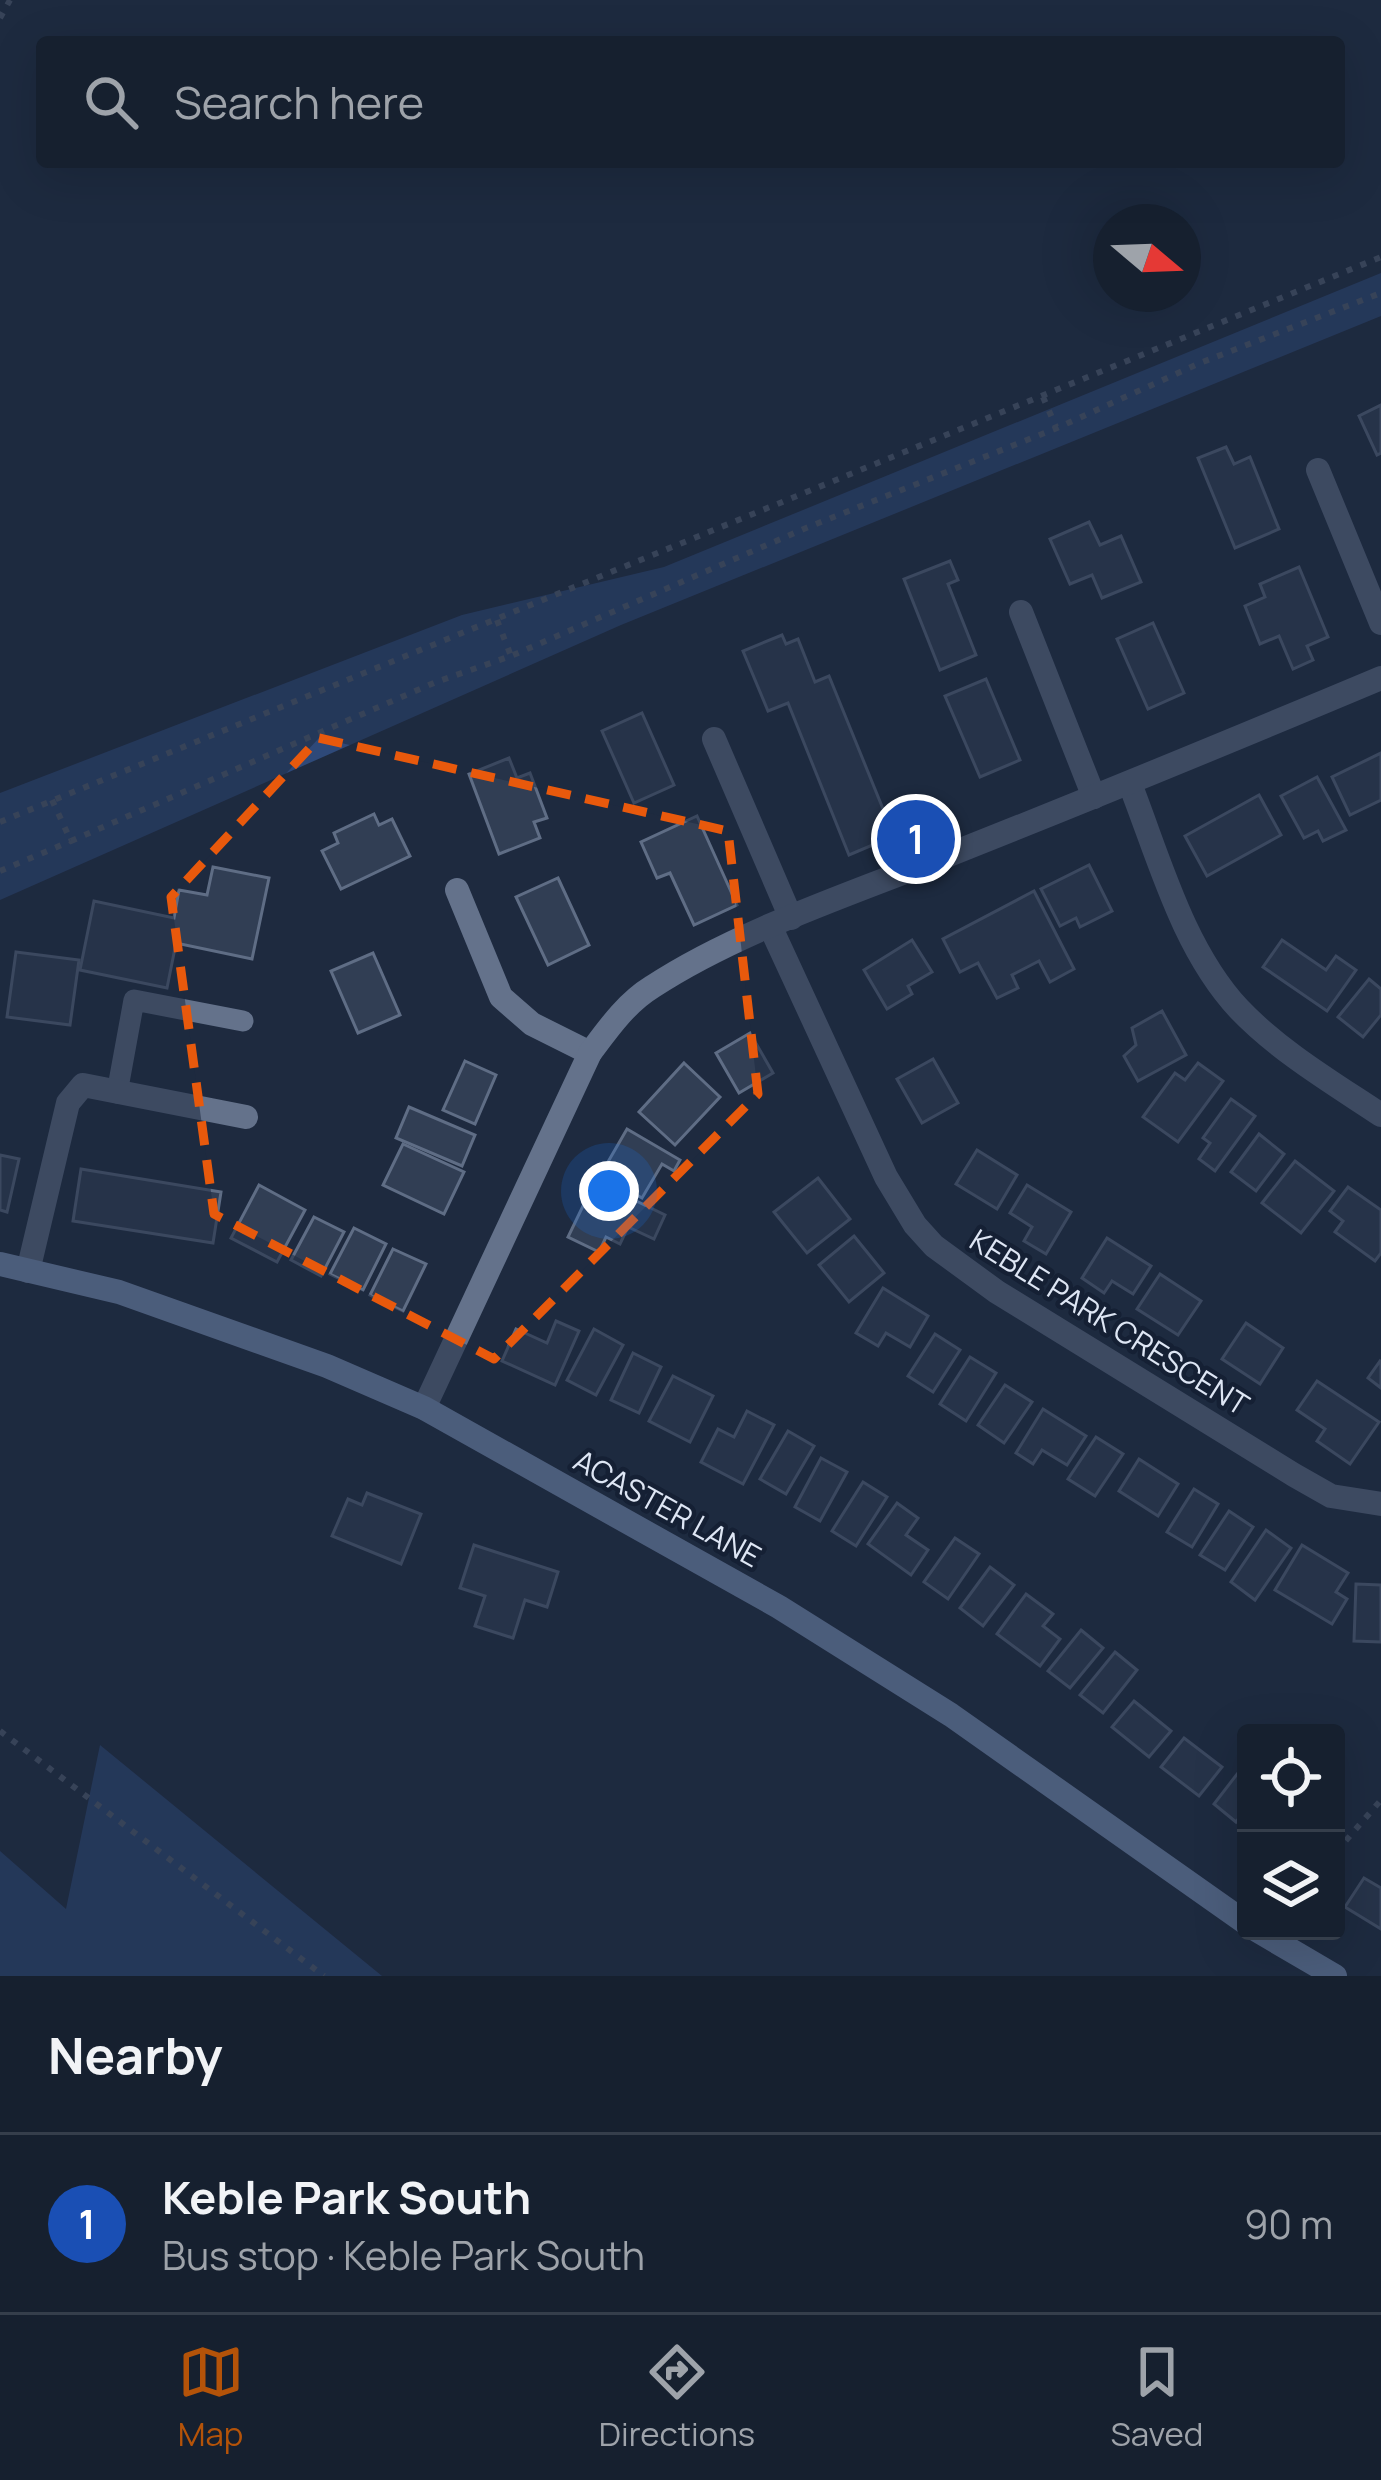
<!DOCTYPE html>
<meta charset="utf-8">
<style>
body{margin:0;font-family:Manrope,sans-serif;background:#232d3b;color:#f1f3f6}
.controls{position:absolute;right:36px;bottom:36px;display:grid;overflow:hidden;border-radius:12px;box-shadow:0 12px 48px #0002}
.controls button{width:108px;height:108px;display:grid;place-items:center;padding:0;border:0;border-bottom:3px solid #353e4b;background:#16202f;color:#f1f3f6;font:60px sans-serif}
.compass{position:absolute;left:1093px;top:204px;width:108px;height:108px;border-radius:50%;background:#16202f;box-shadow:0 12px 48px #0002;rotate:109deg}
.you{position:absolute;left:609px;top:1191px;width:42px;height:42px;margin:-30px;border:9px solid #fff;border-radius:50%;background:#1a73e8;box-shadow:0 0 0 18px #1a73e833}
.badge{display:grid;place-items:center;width:78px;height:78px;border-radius:50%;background:#b45309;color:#fff;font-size:39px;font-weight:700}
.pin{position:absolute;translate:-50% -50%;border:6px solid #fff;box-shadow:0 3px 12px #0006}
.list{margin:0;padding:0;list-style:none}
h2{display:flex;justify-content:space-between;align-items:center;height:156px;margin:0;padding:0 48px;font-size:51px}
h2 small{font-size:39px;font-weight:400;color:#9ea3aa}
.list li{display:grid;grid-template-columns:78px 1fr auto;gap:36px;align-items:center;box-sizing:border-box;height:180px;padding:0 48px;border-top:3px solid #353e4b}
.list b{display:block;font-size:45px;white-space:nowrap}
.list p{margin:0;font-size:39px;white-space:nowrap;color:#9ea3aa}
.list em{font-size:39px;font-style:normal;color:#9ea3aa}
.icon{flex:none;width:66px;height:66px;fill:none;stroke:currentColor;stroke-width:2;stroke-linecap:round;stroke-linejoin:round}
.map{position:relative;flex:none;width:1381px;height:1976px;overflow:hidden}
.search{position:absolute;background:#16202f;box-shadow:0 12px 48px #0002;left:36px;right:36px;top:36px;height:132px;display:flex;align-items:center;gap:30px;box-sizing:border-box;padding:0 42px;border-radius:12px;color:#9ea3aa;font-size:45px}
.sheet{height:336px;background:#16202f}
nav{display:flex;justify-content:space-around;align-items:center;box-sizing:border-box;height:168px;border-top:3px solid #353e4b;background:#16202f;font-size:33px;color:#9ea3aa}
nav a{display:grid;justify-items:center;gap:6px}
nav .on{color:#b45309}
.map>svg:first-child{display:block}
.green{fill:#2e4979}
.building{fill:#313e54;stroke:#5f6d85;stroke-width:3}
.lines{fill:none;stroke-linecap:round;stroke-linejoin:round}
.path{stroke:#586376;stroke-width:6;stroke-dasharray:6 9;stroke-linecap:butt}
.lane{stroke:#64728b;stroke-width:21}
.street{stroke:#64728b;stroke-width:24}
.secondary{stroke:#849bc3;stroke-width:24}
.marked{fill:none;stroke:#e8590c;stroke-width:9;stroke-dasharray:24 15;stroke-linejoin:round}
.labels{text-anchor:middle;stroke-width:9;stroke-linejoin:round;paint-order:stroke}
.street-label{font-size:30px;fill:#dee6f4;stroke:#152034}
</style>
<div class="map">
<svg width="1381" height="1976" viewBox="0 0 1381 1976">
<rect width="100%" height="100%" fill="#1e2a3f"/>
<g class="green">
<path d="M1381,273V316L621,625L0,900V793L462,615L664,567Z"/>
<path d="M100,1745L382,1976H0V1851L66,1909Z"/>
</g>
<g class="building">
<path d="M1381,405V453L1377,455L1359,416Z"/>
<path d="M1226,447L1234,464L1250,457L1279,529L1235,548L1198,458Z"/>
<path d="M1089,522L1100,545L1121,536L1141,582L1102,598L1092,575L1070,584L1050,539Z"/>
<path d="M950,561L958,580L948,584L976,655L940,670L904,579Z"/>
<path d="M1299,567L1328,637L1307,646L1313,660L1293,669L1279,636L1260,644L1245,606L1265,597L1260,584Z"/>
<path d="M1153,623L1184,693L1148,709L1117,639Z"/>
<path d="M782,635L786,644L798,639L815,682L829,676L894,836L849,855L788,703L768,711L743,651Z"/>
<path d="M986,679L1020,760L980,777L945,696Z"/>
<path d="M642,713L674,785L634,803L602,731Z"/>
<path d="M1381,753V800L1350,815L1332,777Z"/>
<path d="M509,758L517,778L530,773L547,818L534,822L540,838L499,854L469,774Z"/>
<path d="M1317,777L1346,830L1323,841L1318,831L1304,838L1281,796Z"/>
<path d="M1259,795L1281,835L1207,876L1185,836Z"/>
<path d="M374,814L379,825L392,819L410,856L341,889L322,851L338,843L334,833Z"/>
<path d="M697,816L737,905L694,925L670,873L657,878L641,842Z"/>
<path d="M1089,865L1112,911L1080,927L1076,918L1060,926L1041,889Z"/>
<path d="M213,867L269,878L252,959L176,943L167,988L80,970L94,901L174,918L179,890L207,895Z"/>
<path d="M558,878L589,945L548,965L516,897Z"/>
<path d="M1034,891L1074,969L1050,982L1039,961L1012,975L1018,988L997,998L978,963L960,972L943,939Z"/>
<path d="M912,940L932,972L908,986L912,994L887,1009L864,970Z"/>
<path d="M1282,940L1326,970L1336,956L1356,970L1327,1011L1263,967Z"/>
<path d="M16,952L79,960L70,1025L7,1017Z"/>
<path d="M373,953L400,1015L358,1033L331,971Z"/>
<path d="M1369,979L1381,989V1015L1363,1037L1338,1017Z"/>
<path d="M1162,1011L1186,1055L1138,1081L1124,1056L1136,1045L1132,1028Z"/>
<path d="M750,1033L773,1073L739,1093L716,1053Z"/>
<path d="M933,1059L958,1103L922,1123L897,1079Z"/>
<path d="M465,1061L496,1075L475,1124L443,1110Z"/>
<path d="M684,1063L720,1097L675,1145L639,1112Z"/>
<path d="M1198,1063L1223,1081L1178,1142L1143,1117L1175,1073L1185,1080Z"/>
<path d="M1231,1099L1255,1116L1215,1171L1199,1159L1210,1143L1203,1138Z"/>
<path d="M409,1107L475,1135L462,1166L396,1138Z"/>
<path d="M627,1129L680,1160L674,1171L662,1164L642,1198L601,1174Z"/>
<path d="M1259,1134L1284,1154L1256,1191L1231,1172Z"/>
<path d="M403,1144L464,1172L444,1214L383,1185Z"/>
<path d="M977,1150L1017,1175L997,1209L956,1184Z"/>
<path d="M0,1155L19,1159L7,1212L0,1210Z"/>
<path d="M1295,1161L1334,1191L1301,1233L1262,1203Z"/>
<path d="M81,1169L221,1192L213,1243L73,1221Z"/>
<path d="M818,1178L850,1219L807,1253L774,1212Z"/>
<path d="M595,1181L665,1215L654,1239L628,1227L620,1244L606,1237L599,1252L568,1237Z"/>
<path d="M259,1185L305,1210L277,1262L231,1238Z"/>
<path d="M1027,1185L1071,1212L1046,1254L1024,1241L1032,1227L1010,1213Z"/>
<path d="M1348,1187L1381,1210V1253L1375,1261L1335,1232L1343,1221L1330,1211Z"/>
<path d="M314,1217L344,1232L321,1276L291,1260Z"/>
<path d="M354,1228L386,1244L363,1290L330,1274Z"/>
<path d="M854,1236L884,1273L849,1302L819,1265Z"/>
<path d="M1107,1238L1151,1266L1133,1294L1112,1281L1104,1293L1082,1278Z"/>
<path d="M393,1249L426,1264L403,1311L370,1295Z"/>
<path d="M1160,1274L1201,1301L1178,1335L1137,1309Z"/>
<path d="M883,1288L928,1316L910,1347L886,1333L878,1346L856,1333Z"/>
<path d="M556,1321L579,1331L555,1385L502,1361L516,1329L547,1343Z"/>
<path d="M1246,1323L1283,1348L1260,1384L1222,1359Z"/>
<path d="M594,1329L623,1345L596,1395L567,1380Z"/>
<path d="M935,1334L960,1350L933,1392L908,1376Z"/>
<path d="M633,1353L661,1367L639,1413L611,1400Z"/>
<path d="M970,1357L996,1373L966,1421L940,1404Z"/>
<path d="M1380,1361L1381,1362V1388L1368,1378Z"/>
<path d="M673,1376L713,1396L690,1442L649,1421Z"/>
<path d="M1317,1381L1379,1422L1350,1464L1317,1441L1325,1429L1297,1410Z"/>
<path d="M1005,1385L1032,1402L1004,1443L978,1425Z"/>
<path d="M1043,1409L1086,1436L1067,1465L1042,1450L1033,1464L1016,1453Z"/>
<path d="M747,1411L774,1425L743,1484L701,1462L718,1429L734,1437Z"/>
<path d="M788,1431L814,1446L786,1494L760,1479Z"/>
<path d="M1096,1437L1123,1454L1095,1496L1068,1479Z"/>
<path d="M821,1458L847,1472L820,1521L795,1507Z"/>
<path d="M1139,1459L1178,1484L1158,1516L1119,1491Z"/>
<path d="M863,1482L887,1497L856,1546L832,1531Z"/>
<path d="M1194,1489L1218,1504L1192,1547L1167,1532Z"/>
<path d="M367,1493L421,1514L401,1564L332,1536L348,1499L362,1505Z"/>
<path d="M897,1503L918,1518L906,1535L928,1550L911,1575L868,1544Z"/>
<path d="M1229,1511L1253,1527L1225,1570L1200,1555Z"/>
<path d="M1266,1530L1291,1548L1255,1600L1231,1582Z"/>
<path d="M955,1538L979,1554L948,1599L924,1582Z"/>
<path d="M474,1545L558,1572L547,1607L525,1600L513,1638L475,1626L485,1596L460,1588Z"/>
<path d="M1302,1545L1348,1573L1336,1592L1347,1599L1332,1624L1275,1590Z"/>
<path d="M990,1567L1014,1585L983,1626L960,1608Z"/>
<path d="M1356,1584L1381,1585V1642L1354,1641Z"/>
<path d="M1026,1594L1053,1614L1043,1626L1060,1639L1040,1666L997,1634Z"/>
<path d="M1081,1630L1103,1648L1070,1688L1048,1671Z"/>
<path d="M1115,1652L1137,1670L1103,1713L1080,1695Z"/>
<path d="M1134,1701L1171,1731L1149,1757L1112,1727Z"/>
<path d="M1184,1738L1222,1767L1199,1796L1161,1767Z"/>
<path d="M1241,1769L1246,1773V1809L1236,1822L1214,1804Z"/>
<path d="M1364,1878L1381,1888V1929L1345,1907Z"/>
</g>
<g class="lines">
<g class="path">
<path d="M0,18L10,0"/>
<path d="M1043,397L1056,427"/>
<path d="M497,620L511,656"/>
<path d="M52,800L71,841L436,682L511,656L806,528L1057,428L1200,363L1381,293"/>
<path d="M0,822L1381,257"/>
<path d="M0,871L71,841"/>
<path d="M0,1731L324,1976"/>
<path d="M1336,1852L1381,1800"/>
</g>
<path class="lane" d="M117,1093L134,1000L243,1021"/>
<g class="street">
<path d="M1318,470L1381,623"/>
<path d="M1021,612L1094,797"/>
<path d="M714,739L791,918"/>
<path d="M1130,784C1159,858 1183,949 1239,1009C1279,1051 1333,1083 1381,1115"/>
<path d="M457,890L501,997L532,1024L590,1053"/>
<path d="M771,928L886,1177L915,1225L934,1246L997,1292L1294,1475L1331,1496L1381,1504"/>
<path d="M28,1271L68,1103L83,1085L246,1117"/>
<path d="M424,1408L590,1053C608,1029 626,1003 652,987C737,931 856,892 951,854C1095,797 1238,738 1381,678"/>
</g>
<g class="secondary">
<path d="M0,1264L119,1292L327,1366L424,1408L779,1607L951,1715L1246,1923"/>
<path d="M1258,1931L1335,1976"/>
</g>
</g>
<path d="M0 0H1381V1976H0ZM319,738L728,831L758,1094L494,1359L214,1214L171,897Z" fill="#1e2a3f" fill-opacity=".55" fill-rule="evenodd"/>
<path class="marked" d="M319,738L728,831L758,1094L494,1359L214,1214L171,897Z"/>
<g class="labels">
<g class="street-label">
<text transform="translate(1109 1323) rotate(32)" y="10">KEBLE PARK CRESCENT</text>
<text transform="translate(667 1509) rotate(29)" y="10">ACASTER LANE</text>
</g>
</g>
</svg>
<div class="controls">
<button><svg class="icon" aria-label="locate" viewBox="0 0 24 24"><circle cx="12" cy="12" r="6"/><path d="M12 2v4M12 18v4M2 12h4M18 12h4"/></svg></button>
<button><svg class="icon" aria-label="layers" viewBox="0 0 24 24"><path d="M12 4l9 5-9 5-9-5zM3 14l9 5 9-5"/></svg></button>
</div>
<svg class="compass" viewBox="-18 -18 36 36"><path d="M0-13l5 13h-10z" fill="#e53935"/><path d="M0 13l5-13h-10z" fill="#9ea3aa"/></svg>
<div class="you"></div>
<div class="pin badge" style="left:916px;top:839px;background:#1a4fb4">1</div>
<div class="search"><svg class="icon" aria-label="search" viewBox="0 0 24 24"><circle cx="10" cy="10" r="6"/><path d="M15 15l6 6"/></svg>Search here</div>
</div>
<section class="sheet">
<h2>Nearby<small></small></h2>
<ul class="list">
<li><span class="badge" style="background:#1a4fb4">1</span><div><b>Keble Park South</b><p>Bus stop · Keble Park South</p></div><em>90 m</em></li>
</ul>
</section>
<nav>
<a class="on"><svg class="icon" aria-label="map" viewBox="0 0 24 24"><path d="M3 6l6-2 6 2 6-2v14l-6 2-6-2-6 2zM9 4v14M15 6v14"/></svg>Map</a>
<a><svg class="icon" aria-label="directions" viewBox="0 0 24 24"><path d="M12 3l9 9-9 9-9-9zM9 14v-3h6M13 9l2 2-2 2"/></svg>Directions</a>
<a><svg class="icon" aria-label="saved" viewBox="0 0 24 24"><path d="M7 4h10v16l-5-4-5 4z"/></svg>Saved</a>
</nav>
